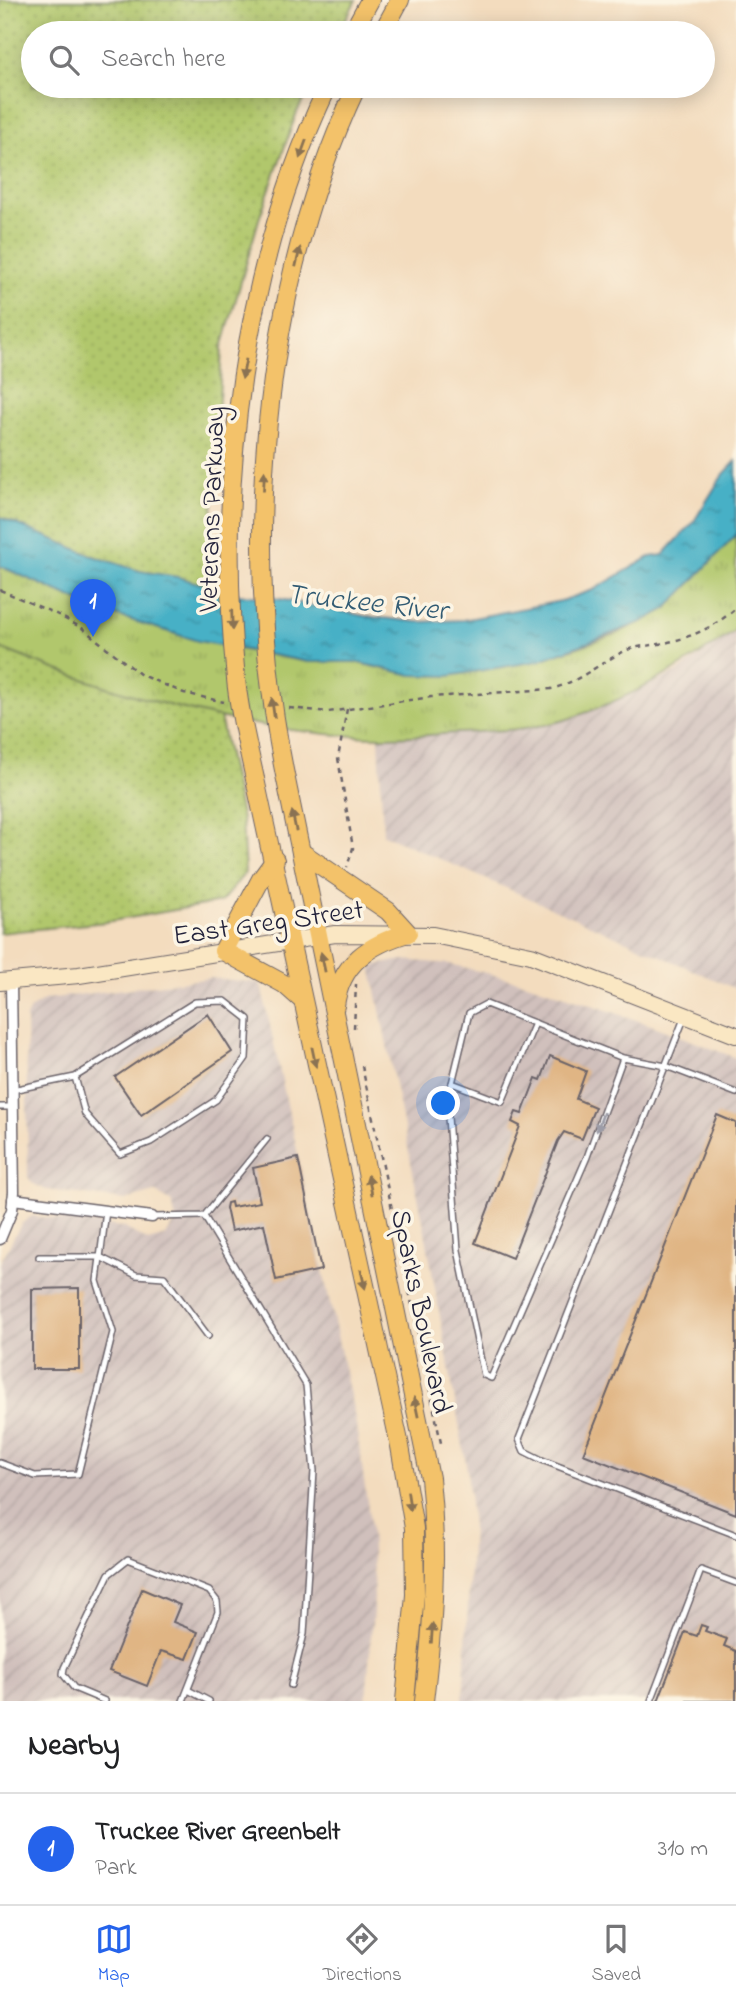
<!DOCTYPE html>
<style>
body{margin:0;font-family:"Indie Flower",sans-serif;background:#f6f6f6;color:#202124}
.you{position:absolute;left:444px;top:1104px;width:24px;height:24px;margin:-18px;border:5px solid #fff;border-radius:50%;background:#1a73e8;box-shadow:0 0 0 10px #1a73e833}
.badge{display:grid;place-items:center;width:46px;height:46px;border-radius:50%;background:#2563eb;color:#fff;font-size:23px;font-weight:700}
.pin{position:absolute;translate:-50% -58px;filter:drop-shadow(0 2px 4px #0008)}
.pin::after{content:'';position:absolute;top:37px;width:24px;height:21px;background:inherit;clip-path:polygon(0 0,100% 0,50% 100%)}
.list{margin:0;padding:0;list-style:none}
h2{display:flex;justify-content:space-between;align-items:center;height:91px;margin:0;padding:0 28px;font-size:30px}
h2 small{font-size:23px;font-weight:400;color:#757577}
.list li{display:grid;grid-template-columns:46px 1fr auto;gap:21px;align-items:center;box-sizing:border-box;height:112px;padding:0 28px;border-top:2px solid #e0e0e0}
.list b{display:block;font-size:26px;white-space:nowrap}
.list p{margin:0;font-size:23px;white-space:nowrap;color:#757577}
.list em{font-size:23px;font-style:normal;color:#757577}
.icon{flex:none;width:38px;height:38px;fill:none;stroke:currentColor;stroke-width:2;stroke-linecap:round;stroke-linejoin:round}
.map{position:relative;flex:none;width:736px;height:1701px;overflow:hidden}
.search{position:absolute;background:#fff;box-shadow:0 4px 18px #0003;left:21px;right:21px;top:21px;height:77px;display:flex;align-items:center;gap:18px;box-sizing:border-box;padding:0 24px;border-radius:38px;color:#757577;font-size:26px}
.sheet{height:203px;background:#fff}
nav{display:flex;justify-content:space-around;align-items:center;box-sizing:border-box;height:98px;border-top:2px solid #e0e0e0;background:#fff;font-size:19px;color:#757577}
nav a{display:grid;justify-items:center;gap:4px}
nav .on{color:#2563eb}
.map>svg:first-child{display:block}
.industrial{fill:url(#industrial-furrows)}
.grass{fill:url(#grass-dots);stroke:#6a7454;stroke-width:2}
.park{fill:url(#park-tufts);stroke:#6a7454;stroke-width:2}
.water{fill:url(#water-ripples);stroke:#346980;stroke-width:2}
.building{fill:#e0b584}
.lines{fill:none;stroke-linecap:round;stroke-linejoin:round}
.service-casing{stroke:#6b6369;stroke-width:8}
.minor-casing{stroke:#6b6369;stroke-width:13}
.secondary-casing{stroke:#6b6369;stroke-width:18}
.primary-casing{stroke:#6b6369;stroke-width:20}
.path{stroke:#6b6369;stroke-width:2.5;stroke-dasharray:5 5;stroke-linecap:butt}
.service{stroke:#fff;stroke-width:5}
.minor{stroke:#fff;stroke-width:10}
.secondary{stroke:#fae7c3;stroke-width:16}
.primary{stroke:#f3c26a;stroke-width:18}
.primary-bridge-casing{stroke:#6b6369;stroke-width:20;stroke-linecap:butt}
.primary-bridge{stroke:#f3c26a;stroke-width:18}
.oneway{fill:#8a7252}
.oneway2{fill:#9c9ca7}
.labels{text-anchor:middle;stroke-width:7;stroke-linejoin:round;paint-order:stroke}
.street-label{font-size:28px;fill:#22223b;stroke:#fcf5e5}
.water-label{font-size:30px;font-style:italic;fill:#315b73;stroke:#fcf5e5}
</style>
<div class="map">
<svg width="736" height="1701" viewBox="0 0 736 1701">
<defs>
<pattern id="industrial-furrows" width="10" height="10" patternUnits="userSpaceOnUse" patternTransform="scale(1.75)"><rect width="10" height="10" fill="#d0c0bc"/><path d="M-1 1l2-2M0 10L10 0M9 11l2-2" fill="none" stroke="#b2a5a2"/></pattern>
<pattern id="grass-dots" width="8" height="8" patternUnits="userSpaceOnUse" patternTransform="scale(1.75)"><rect width="8" height="8" fill="#b1c76c"/><path d="M2 2h.1M6 6h.1" fill="none" stroke="#98ab5e" stroke-width="1.8" stroke-linecap="round"/></pattern>
<pattern id="park-tufts" width="24" height="20" patternUnits="userSpaceOnUse" patternTransform="scale(1.75)"><rect width="24" height="20" fill="#b1c76c"/><path d="M3 7l-1-3M5 7V3M7 7l1-3M15 17l-1-3M17 17v-4M19 17l1-3" fill="none" stroke="#98ab5e"/></pattern>
<pattern id="water-ripples" width="26" height="14" patternUnits="userSpaceOnUse" patternTransform="scale(1.75)"><rect width="26" height="14" fill="#47b0c6"/><path d="M2 4q2-2 4 0t4 0M15 11q2-2 4 0t4 0" fill="none" stroke="#3b8fa2"/></pattern>
</defs>
<rect width="100%" height="100%" fill="#fcf5e5"/>
<filter id="ink" filterUnits="userSpaceOnUse"><feTurbulence type="fractalNoise" baseFrequency=".0143" numOctaves="2"/><feDisplacementMap in="SourceGraphic" scale="14" xChannelSelector="R" yChannelSelector="G"/><feConvolveMatrix kernelMatrix="1 2 1 2 8 2 1 2 1" color-interpolation-filters="sRGB"/></filter>
<filter id="wash" filterUnits="userSpaceOnUse"><feTurbulence type="fractalNoise" baseFrequency=".00686" numOctaves="4" result="noise"/><feDisplacementMap in="SourceGraphic" scale="28" xChannelSelector="R" yChannelSelector="G"/><feGaussianBlur stdDeviation="1.57" result="paint"/><feColorMatrix in="noise" values="0 0 0 0 0 0 0 0 0 0 0 0 0 0 0 0 0 1.4 0 .05"/><feComposite in="paint" operator="in"/></filter>
<g filter="url(#wash)">
<rect width="100%" height="100%" fill="#f3dcbe"/>
<g class="industrial">
<path d="M736,630V989L383,834L379,737L430,735L616,701L679,671Z"/>
<path d="M403,960L450,964L530,984L654,1026L736,1058V1701H463L472,1527L467,1469L424,1226L371,966Z"/>
<path d="M211,978L260,983L263,993L355,1418L371,1529L374,1598L366,1701H0V1263L21,1224L32,1216L123,1227L148,1241L166,1236L176,1221L172,1202L155,1192L126,1200L46,1190L32,1183L28,1177L26,1017L30,1009L46,999Z"/>
</g>
<g class="grass">
<path d="M0,0H356L338,33H33V86H311L297,112L259,219L222,348L208,587C185,579 162,577 139,571C91,558 45,536 0,517Z"/>
<path d="M0,648L108,685L220,717L242,820L245,873L221,902L106,922L0,933Z"/>
</g>
<path class="park" d="M736,535V630C682,668 631,698 568,719C534,730 494,731 458,733C424,735 388,739 353,736C233,729 111,693 0,648V566L99,610L232,648L308,662H355L388,670L564,652L616,634L666,609Z"/>
<path class="water" d="M736,461V535L666,609L642,622L538,661L449,676L412,675L355,662H309L198,641L99,610L0,566V517L93,556L140,571L178,577L235,594L280,599L365,616L418,622L463,620L561,601L593,590L650,557L663,555L693,523L722,476Z"/>
<g id="blocks">
<g class="building">
<path d="M208,1014L232,1052L141,1115L115,1077Z"/>
<path d="M550,1056L586,1071L576,1099L595,1107L582,1139L564,1132L558,1141L512,1258L475,1243L520,1126L512,1122L516,1112L522,1114L536,1078L541,1080Z"/>
<path d="M717,1115L736,1123V1514L583,1454Z"/>
<path d="M298,1158L321,1270L276,1280L264,1224L231,1231L226,1208L227,1203L231,1202L232,1207L260,1202L253,1168Z"/>
<path d="M79,1288V1369H32V1289Z"/>
<path d="M142,1589L180,1605L173,1622L198,1632L187,1659L161,1651L147,1686L109,1671Z"/>
<path d="M701,1625L707,1627L705,1631L727,1639L724,1646L736,1651V1701H658L685,1632L697,1636Z"/>
</g>
</g>
</g>
<g filter="url(#ink)">
<use href="#blocks" fill-opacity="0" stroke="#6b6369" stroke-width="2"/>
<g class="lines">
<g class="service-casing">
<g id="service">
<path d="M683,1021L519,1439L524,1451L542,1460L736,1535"/>
<path d="M623,1058L587,1157L491,1378L484,1375L458,1250L447,1104L469,1013L486,1004L623,1058L666,1066L736,1093"/>
<path d="M452,1083L502,1102L535,1023"/>
<path d="M12,1090L75,1077L195,1002L225,1001L248,1019L246,1058L216,1100L151,1142L120,1154L85,1114L75,1077"/>
<path d="M0,1107H12"/>
<path d="M204,1216L306,1385L314,1471L304,1634L291,1685"/>
<path d="M152,1217L204,1216L267,1139"/>
<path d="M39,1257H100L136,1275L164,1277L208,1336"/>
<path d="M0,1463L35,1476L78,1474L113,1332L97,1281L106,1211"/>
<path d="M188,1690L209,1701"/>
<path d="M105,1701L74,1688L63,1674L64,1668L109,1574L128,1559L209,1591L217,1601L218,1612L183,1701"/>
<path d="M651,1701L701,1570L736,1583"/>
</g>
</g>
<g class="minor-casing">
<g id="minor">
<path d="M13,1199L152,1217"/>
<path d="M0,1239L12,1210L14,1192L11,982"/>
</g>
</g>
<g class="secondary-casing">
<path id="secondary" d="M0,982L79,975L335,934L433,935L531,955L736,1035"/>
</g>
<g class="primary-casing">
<g id="primary">
<path d="M352,33L370,0"/>
<path d="M382,33L400,0"/>
<path d="M285,775L430,1478C438,1553 433,1626 424,1701"/>
<path d="M255,779L400,1446L414,1528L415,1595L405,1701"/>
<path d="M301,852L388,911L408,933C370,944 340,963 335,1006"/>
<path d="M275,860L261,879L223,951L284,984L302,1000"/>
</g>
</g>
<g class="path">
<path d="M0,590L56,614L82,628L141,675L184,693L224,702"/>
<path d="M289,708L328,712L431,697L551,689C580,682 600,662 627,650C637,646 648,646 659,644C688,639 714,628 736,608"/>
<path d="M347,709L338,758L353,848L347,867"/>
<path d="M354,1028L356,984"/>
<path d="M362,1066L441,1443"/>
</g>
<use href="#service" class="service"/>
<use href="#minor" class="minor"/>
<use href="#secondary" class="secondary"/>
<use href="#primary" class="primary"/>
<g class="primary-bridge-casing">
<g id="primary-bridge">
<path d="M285,775C240,553 260,292 357,86"/>
<path d="M255,779C248,746 239,713 236,679C216,483 243,266 328,86"/>
</g>
</g>
<use href="#primary-bridge" class="primary-bridge"/>
</g>
<defs><path id="oneway-solid" d="M-6-.8H1V-3.2L6.5 0L1 3.2V.8H-6Z" transform="scale(1.75)"/></defs>
<g class="oneway">
<use href="#oneway-solid" transform="translate(303 149) rotate(110)"/>
<use href="#oneway-solid" transform="translate(298 257) rotate(-77)"/>
<use href="#oneway-solid" transform="translate(244 369) rotate(101)"/>
<use href="#oneway-solid" transform="translate(264 481) rotate(-87)"/>
<use href="#oneway-solid" transform="translate(232 620) rotate(88)"/>
<use href="#oneway-solid" transform="translate(273 708) rotate(-98)"/>
<use href="#oneway-solid" transform="translate(294 821) rotate(-102)"/>
<use href="#oneway-solid" transform="translate(323 962) rotate(-102)"/>
<use href="#oneway-solid" transform="translate(314 1057) rotate(78)"/>
<use href="#oneway-solid" transform="translate(370 1185) rotate(-102)"/>
<use href="#oneway-solid" transform="translate(363 1279) rotate(77)"/>
<use href="#oneway-solid" transform="translate(416 1407) rotate(-102)"/>
<use href="#oneway-solid" transform="translate(409 1501) rotate(81)"/>
<use href="#oneway-solid" transform="translate(432 1633) rotate(-86)"/>
</g>
<use class="oneway2" href="#oneway-solid" transform="translate(600 1122) rotate(110)"/>
</g>
<g class="labels">
<g class="street-label">
<text transform="translate(210 509) rotate(-88)" y="10">Veterans Parkway</text>
<text transform="translate(268 921) rotate(-8)" y="10">East Greg Street</text>
<text transform="translate(423 1311) rotate(78)" y="10">Sparks Boulevard</text>
</g>
<g class="water-label">
<text transform="translate(367 601) rotate(6)" y="10">Truckee River</text>
</g>
</g>
</svg>
<div class="you"></div>
<div class="pin badge" style="left:93px;top:637px">1</div>
<div class="search"><svg class="icon" aria-label="search" viewBox="0 0 24 24"><circle cx="10" cy="10" r="6"/><path d="M15 15l6 6"/></svg>Search here</div>
</div>
<section class="sheet">
<h2>Nearby<small></small></h2>
<ul class="list">
<li><span class="badge">1</span><div><b>Truckee River Greenbelt</b><p>Park</p></div><em>310 m</em></li>
</ul>
</section>
<nav>
<a class="on"><svg class="icon" aria-label="map" viewBox="0 0 24 24"><path d="M3 6l6-2 6 2 6-2v14l-6 2-6-2-6 2zM9 4v14M15 6v14"/></svg>Map</a>
<a><svg class="icon" aria-label="directions" viewBox="0 0 24 24"><path d="M12 3l9 9-9 9-9-9zM9 14v-3h6M13 9l2 2-2 2"/></svg>Directions</a>
<a><svg class="icon" aria-label="saved" viewBox="0 0 24 24"><path d="M7 4h10v16l-5-4-5 4z"/></svg>Saved</a>
</nav>
